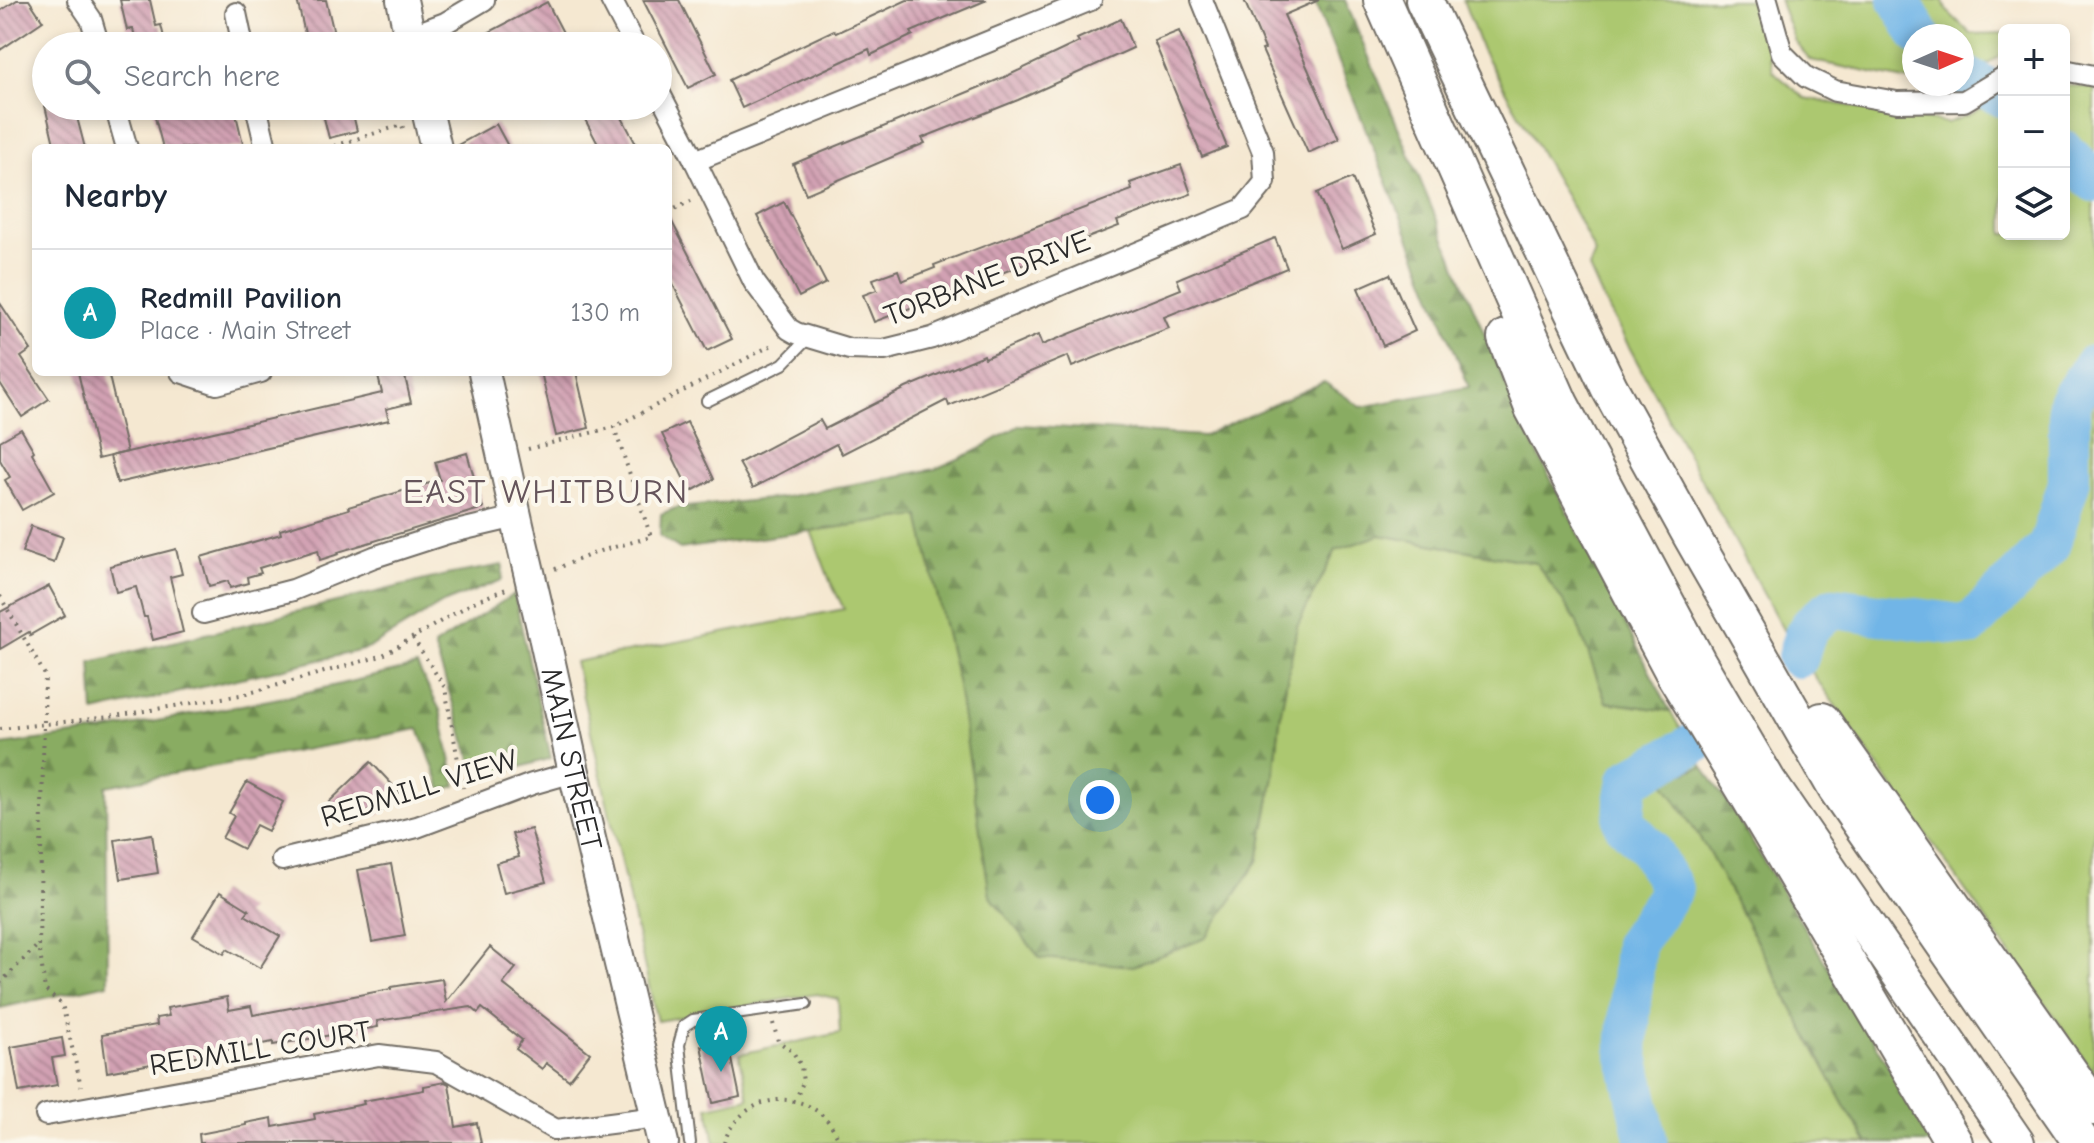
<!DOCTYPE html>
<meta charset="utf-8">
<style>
body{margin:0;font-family:"Comic Neue",sans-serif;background:#f6f6f7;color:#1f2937}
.controls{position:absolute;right:24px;top:24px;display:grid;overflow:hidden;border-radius:12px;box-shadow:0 4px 12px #0003}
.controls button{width:72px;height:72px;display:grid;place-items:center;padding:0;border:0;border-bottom:2px solid #e0e1e3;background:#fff;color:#1f2937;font:40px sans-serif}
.compass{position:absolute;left:1902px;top:24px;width:72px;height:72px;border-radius:50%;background:#fff;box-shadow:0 4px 12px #0003;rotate:87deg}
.you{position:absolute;left:1100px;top:800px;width:28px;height:28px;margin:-20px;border:6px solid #fff;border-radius:50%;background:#1a73e8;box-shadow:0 0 0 12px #1a73e833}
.badge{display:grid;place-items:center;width:52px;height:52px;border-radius:50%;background:#db2777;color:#fff;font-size:26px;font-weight:700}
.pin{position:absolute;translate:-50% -66px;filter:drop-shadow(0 2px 4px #0008)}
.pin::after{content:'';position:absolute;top:42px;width:28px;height:24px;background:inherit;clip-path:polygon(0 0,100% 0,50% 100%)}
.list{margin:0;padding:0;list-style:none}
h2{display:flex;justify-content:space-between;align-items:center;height:104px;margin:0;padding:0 32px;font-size:34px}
h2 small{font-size:26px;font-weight:400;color:#747a83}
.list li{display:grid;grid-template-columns:52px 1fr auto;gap:24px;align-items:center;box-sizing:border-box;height:128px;padding:0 32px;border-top:2px solid #e0e1e3}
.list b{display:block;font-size:30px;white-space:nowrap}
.list p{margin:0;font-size:26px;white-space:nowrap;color:#747a83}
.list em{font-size:26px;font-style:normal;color:#747a83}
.icon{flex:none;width:44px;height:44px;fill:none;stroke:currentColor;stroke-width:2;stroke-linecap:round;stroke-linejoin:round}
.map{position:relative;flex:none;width:2094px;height:1143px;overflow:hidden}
.search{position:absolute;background:#fff;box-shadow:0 4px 12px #0003;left:32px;top:32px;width:640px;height:88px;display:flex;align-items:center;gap:20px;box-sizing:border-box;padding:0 28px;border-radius:44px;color:#747a83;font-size:30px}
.panel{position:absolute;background:#fff;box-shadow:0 4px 12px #0003;left:32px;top:144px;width:640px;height:232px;border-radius:12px}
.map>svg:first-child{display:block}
.green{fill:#acc86f;stroke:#6c7a4d;stroke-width:2}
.forest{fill:url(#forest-firs);stroke:#5a6c46;stroke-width:2}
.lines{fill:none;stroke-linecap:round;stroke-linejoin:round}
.river{stroke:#71b5e7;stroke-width:42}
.building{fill:url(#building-back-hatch)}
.lane-casing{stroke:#726d65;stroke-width:14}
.street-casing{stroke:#726d65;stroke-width:24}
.primary-casing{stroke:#726d65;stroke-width:34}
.highway-casing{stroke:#726d65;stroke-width:40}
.path{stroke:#726d65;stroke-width:4;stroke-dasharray:2 6;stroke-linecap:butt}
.lane{stroke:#fff;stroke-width:10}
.street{stroke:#fff;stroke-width:20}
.primary{stroke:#fff;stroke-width:30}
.highway{stroke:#fff;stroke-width:36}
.primary-bridge-casing{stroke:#726d65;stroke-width:34;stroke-linecap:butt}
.primary-bridge{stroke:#fff;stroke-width:30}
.labels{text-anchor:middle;stroke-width:8;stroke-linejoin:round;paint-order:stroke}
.street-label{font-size:30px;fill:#2b2b2b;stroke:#fbf7ec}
.quarter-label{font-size:34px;letter-spacing:2px;fill:#65545b;stroke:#fbf7ec}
</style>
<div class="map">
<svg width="2094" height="1143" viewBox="0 0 2094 1143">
<defs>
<pattern id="forest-firs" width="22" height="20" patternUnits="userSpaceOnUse" patternTransform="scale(2)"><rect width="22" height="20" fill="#89ac62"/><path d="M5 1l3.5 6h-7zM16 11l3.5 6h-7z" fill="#708c51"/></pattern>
<pattern id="building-back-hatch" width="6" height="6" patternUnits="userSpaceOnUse" patternTransform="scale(2)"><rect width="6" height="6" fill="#d2a1b3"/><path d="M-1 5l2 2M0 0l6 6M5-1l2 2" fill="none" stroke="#ab8392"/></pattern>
</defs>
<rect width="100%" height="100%" fill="#fbf7ec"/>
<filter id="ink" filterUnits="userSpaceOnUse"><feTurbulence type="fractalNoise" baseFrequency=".0125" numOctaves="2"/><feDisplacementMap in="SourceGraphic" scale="16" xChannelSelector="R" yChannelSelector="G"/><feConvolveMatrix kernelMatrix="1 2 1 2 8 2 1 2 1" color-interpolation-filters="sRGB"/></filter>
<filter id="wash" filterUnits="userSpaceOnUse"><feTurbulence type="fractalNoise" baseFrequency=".006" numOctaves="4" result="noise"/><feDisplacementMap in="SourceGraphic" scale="32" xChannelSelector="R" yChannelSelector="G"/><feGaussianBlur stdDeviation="1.8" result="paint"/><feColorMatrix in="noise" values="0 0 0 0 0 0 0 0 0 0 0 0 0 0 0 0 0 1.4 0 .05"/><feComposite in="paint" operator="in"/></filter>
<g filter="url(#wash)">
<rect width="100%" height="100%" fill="#f5e8d1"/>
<g class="green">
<path d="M1463,0H1756L1773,71L1804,98L1947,123L1971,114L2004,96V234H2064V85L2094,88V1073L1787,637L1603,299L1589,268L1595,253L1577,216L1482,50Z"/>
<path d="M1779,0H1943L1946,10L1971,34L2004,33V53L1978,71L1957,91L1925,84H1962V36H1914V82L1810,60L1795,41Z"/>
<path d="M919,516L957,680L1258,861L1274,776L1281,711L1297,626L1336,550L1380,535L1536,563L1576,619L1606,702L1670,711L1703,767L1684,772L1664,782L1708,851L1848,1111L1868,1143H715L708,1107L749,1098L739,1054L840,1033L838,999L817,994L657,1021L575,662L844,609L830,581L811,531Z"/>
</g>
<g class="forest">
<path d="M1314,0H1345L1520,419L1670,711L1606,702L1576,620L1536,563L1380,535L1336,550L1297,626L1281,711L1274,776L1258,861L1206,938L1133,966L1040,958L990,896L957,680L919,516L680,549L660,536L661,514L676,508L780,498L935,469L974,452L1020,425L1203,436L1324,382L1361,407L1469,387Z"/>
<path d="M503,565L502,580L443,603L367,649L94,712L91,662L446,575Z"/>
<path d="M514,594L551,758L478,780L434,646Z"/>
<path d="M417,666L440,710L456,786L442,790L419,729L106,786L108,984L0,1008V745L104,731L290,696Z"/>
<path d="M1703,767L1735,814L1935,1143H1868L1848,1111L1708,851L1664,782L1684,772Z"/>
</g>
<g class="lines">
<g class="river">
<path d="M1899,0L1920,36"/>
<path d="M1962,75L2004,97"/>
<path d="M2064,151L2094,181"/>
<path d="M1798,657C1804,631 1810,623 1833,608L1969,626L2049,546L2069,483V402L2094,365"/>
<path d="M1647,1143L1627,1051L1635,943L1672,889L1648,847L1624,823L1625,802L1629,780L1694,744"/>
</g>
</g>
<g id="blocks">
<g class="building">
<path d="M17,0H29L43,21L0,50V11Z"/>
<path d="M120,0H150L156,26L161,25L166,46H137L133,29L127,30Z"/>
<path d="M297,0H326L337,46H308Z"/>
<path d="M643,0H679L716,74L688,88Z"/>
<path d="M907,0H987L911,32L913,35L871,55L869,49L742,108L729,80L834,30L836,33Z"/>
<path d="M1244,0H1319L1284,15L1339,139L1308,153L1262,50L1265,49Z"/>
<path d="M547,2L570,46H463Z"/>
<path d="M1121,19L1133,48L1018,100L922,138L925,143L806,194L793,164L1007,76L1079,42L1077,39Z"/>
<path d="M1179,31L1227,147L1202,157L1154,41Z"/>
<path d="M45,106H74L85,148H55Z"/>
<path d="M152,106H234L244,148H163Z"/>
<path d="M321,106H351L357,131L329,138Z"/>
<path d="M578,106H616L638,148H600Z"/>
<path d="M496,124L509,148H454V147Z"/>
<path d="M1181,165L1191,194L1117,221L1119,226L1051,252L1052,253L984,280L985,282L953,294L952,292L874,322L863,295L877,290L873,279L898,270L902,281L935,268L934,265L1132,190L1130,183Z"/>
<path d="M1352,178L1376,234L1342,249L1317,193Z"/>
<path d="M784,202L826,283L799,297L757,216Z"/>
<path d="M668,214L732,339L707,351L668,275Z"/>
<path d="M1275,238L1287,268L1164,317L1169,328L1072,367L1068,356L949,406L947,400L842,454L836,444L753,488L739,463L820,420L825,429L906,388L984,355L985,358L1038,335L1042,345L1181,289L1177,279Z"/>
<path d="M1390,274L1415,331L1383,346L1358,288Z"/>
<path d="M0,303L31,350L21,357L49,399L22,417L0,383Z"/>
<path d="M78,372H108L127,452L98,459Z"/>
<path d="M377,372H404L411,403L386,409L389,420L117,483L110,456L382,393Z"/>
<path d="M541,372H576L589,428L556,436Z"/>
<path d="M687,422L714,479L690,492L662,434Z"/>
<path d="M21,429L34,451L32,453L54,492L22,510L5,480L10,477L0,460V441Z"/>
<path d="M467,453L483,508L338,552L339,554L320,560L318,550L259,568L261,573L247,577L248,583L230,588L228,581L209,586L201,557L281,534L280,530L349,509L348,507L440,480L435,462Z"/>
<path d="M31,526L63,537L54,563L22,552Z"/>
<path d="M176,549L182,574L170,577L183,632L153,640L147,617H144L136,587L116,592L110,566Z"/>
<path d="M49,586L65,615L30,635L29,632L0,649V612Z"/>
<path d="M371,762L400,793L378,815L371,808L352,826L329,802Z"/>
<path d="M247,782L283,802L268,831L256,825L243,849L222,838L234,816L229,813Z"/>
<path d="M531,829L546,882L504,893L496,863L519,857L512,834Z"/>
<path d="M152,834L158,873L121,879L115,840Z"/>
<path d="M391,864L405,936L372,942L358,870Z"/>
<path d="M220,892L249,910L245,915L280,936L260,968L227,949L224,954L193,936Z"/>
<path d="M490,947L516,968L503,984L590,1053L569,1080L546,1063L542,1069L516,1049L522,1040L482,1008L478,1013L471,1007L377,1021L378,1027L273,1045V1042L107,1072L102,1034L157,1025L156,1018L169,1016L167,1008L227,997L229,1010L251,1006L253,1015L391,989V987L442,979L446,1002Z"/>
<path d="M62,1038L65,1056L52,1058L57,1085L19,1092L11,1047Z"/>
<path d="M728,1040L740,1097L713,1103L701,1046Z"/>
<path d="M445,1082L449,1084L456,1127L477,1123L481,1143H200L199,1134L246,1125V1123L272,1118L273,1127L315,1119L314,1114L364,1104L363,1101L424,1090V1086Z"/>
</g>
</g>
</g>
<g filter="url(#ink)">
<use href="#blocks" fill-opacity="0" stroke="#726d65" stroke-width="2"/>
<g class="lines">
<g class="lane-casing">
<g id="lane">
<path d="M707,401L783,364L809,337"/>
<path d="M690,1143L679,1045L684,1026L693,1020L806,1004"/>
</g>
</g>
<g class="street-casing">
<g id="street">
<path d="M78,0L91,19L99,46"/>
<path d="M611,0L635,46"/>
<path d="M1767,0L1782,53L1806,77L1835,91L1897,102L1964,101L2004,77"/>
<path d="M236,13L243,46"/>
<path d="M410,36L445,23L484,0"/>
<path d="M2064,70L2094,76"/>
<path d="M658,90L695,161L754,282L789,329L796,333L849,349L884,350L932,338L1243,209L1265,182L1263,152L1202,0"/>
<path d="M115,106L127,148"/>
<path d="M256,106L266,148"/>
<path d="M695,161L1091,0"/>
<path d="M181,372L217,384L261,372"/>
<path d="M203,613L293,590L374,557L448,533L516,517"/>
<path d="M282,860L417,827L532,784L574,772"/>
<path d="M46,1115L379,1055L436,1062L556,1130L657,1117"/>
</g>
</g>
<g class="primary-casing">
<g id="primary">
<path d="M402,0L412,46"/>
<path d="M426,106L436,148"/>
<path d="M484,372L520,534"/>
<path id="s1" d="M544,636L574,772L663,1143"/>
</g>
</g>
<g class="highway-casing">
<g id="highway">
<path d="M1382,0L1560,404L1697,661L1768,782L2016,1143"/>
<path d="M1424,0L1609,387L1692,537L1836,788L2082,1143"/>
<path d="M1506,338L1533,408L1675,675L1744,788L1954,1143"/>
<path d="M1822,721L2094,1107"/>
</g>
</g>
<g class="path">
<path d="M327,148L402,125L403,128"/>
<path d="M668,212L691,201"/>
<path d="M528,449L614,427"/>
<path d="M555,569L600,551L651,537L614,427L776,343"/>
<path d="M0,596L45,675L39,944L45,990L62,1004L81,1086"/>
<path d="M413,638L445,688L463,788"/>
<path d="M0,729L109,717L246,694L381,656L474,602L506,589"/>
<path d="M0,983L38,945"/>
<path d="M773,1023L778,1041L793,1052L801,1066L803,1082L796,1099"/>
<path d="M724,1143C737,1100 791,1085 824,1117C831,1123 836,1134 841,1143"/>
</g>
<use href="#lane" class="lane"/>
<use href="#street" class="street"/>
<use href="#primary" class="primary"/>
<use href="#highway" class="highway"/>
<g class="primary-bridge-casing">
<path id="primary-bridge" d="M520,534L544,636"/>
</g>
<use href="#primary-bridge" class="primary-bridge"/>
</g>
</g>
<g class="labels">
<g class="street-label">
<text transform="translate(987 278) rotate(-21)" y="10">TORBANE DRIVE</text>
<text dy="10" stroke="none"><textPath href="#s1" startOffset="126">MAIN STREET</textPath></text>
<text transform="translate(419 788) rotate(-17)" y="10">REDMILL VIEW</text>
<text transform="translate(260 1048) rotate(-9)" y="10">REDMILL COURT</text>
</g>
<g class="quarter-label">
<text x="546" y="503">EAST WHITBURN</text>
</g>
</g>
</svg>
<div class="controls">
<button>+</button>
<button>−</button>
<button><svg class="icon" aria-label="layers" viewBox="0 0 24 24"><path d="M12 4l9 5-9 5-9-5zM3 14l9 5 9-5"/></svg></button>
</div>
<svg class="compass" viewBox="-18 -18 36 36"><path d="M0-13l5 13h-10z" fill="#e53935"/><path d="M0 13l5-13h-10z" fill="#747a83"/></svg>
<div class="you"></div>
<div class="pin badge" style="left:721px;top:1072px;background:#0f9aa8">A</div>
<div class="search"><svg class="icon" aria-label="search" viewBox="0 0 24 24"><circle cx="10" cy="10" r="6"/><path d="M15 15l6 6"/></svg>Search here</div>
<section class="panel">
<h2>Nearby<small></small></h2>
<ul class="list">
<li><span class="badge" style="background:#0f9aa8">A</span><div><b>Redmill Pavilion</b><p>Place · Main Street</p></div><em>130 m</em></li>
</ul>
</section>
</div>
